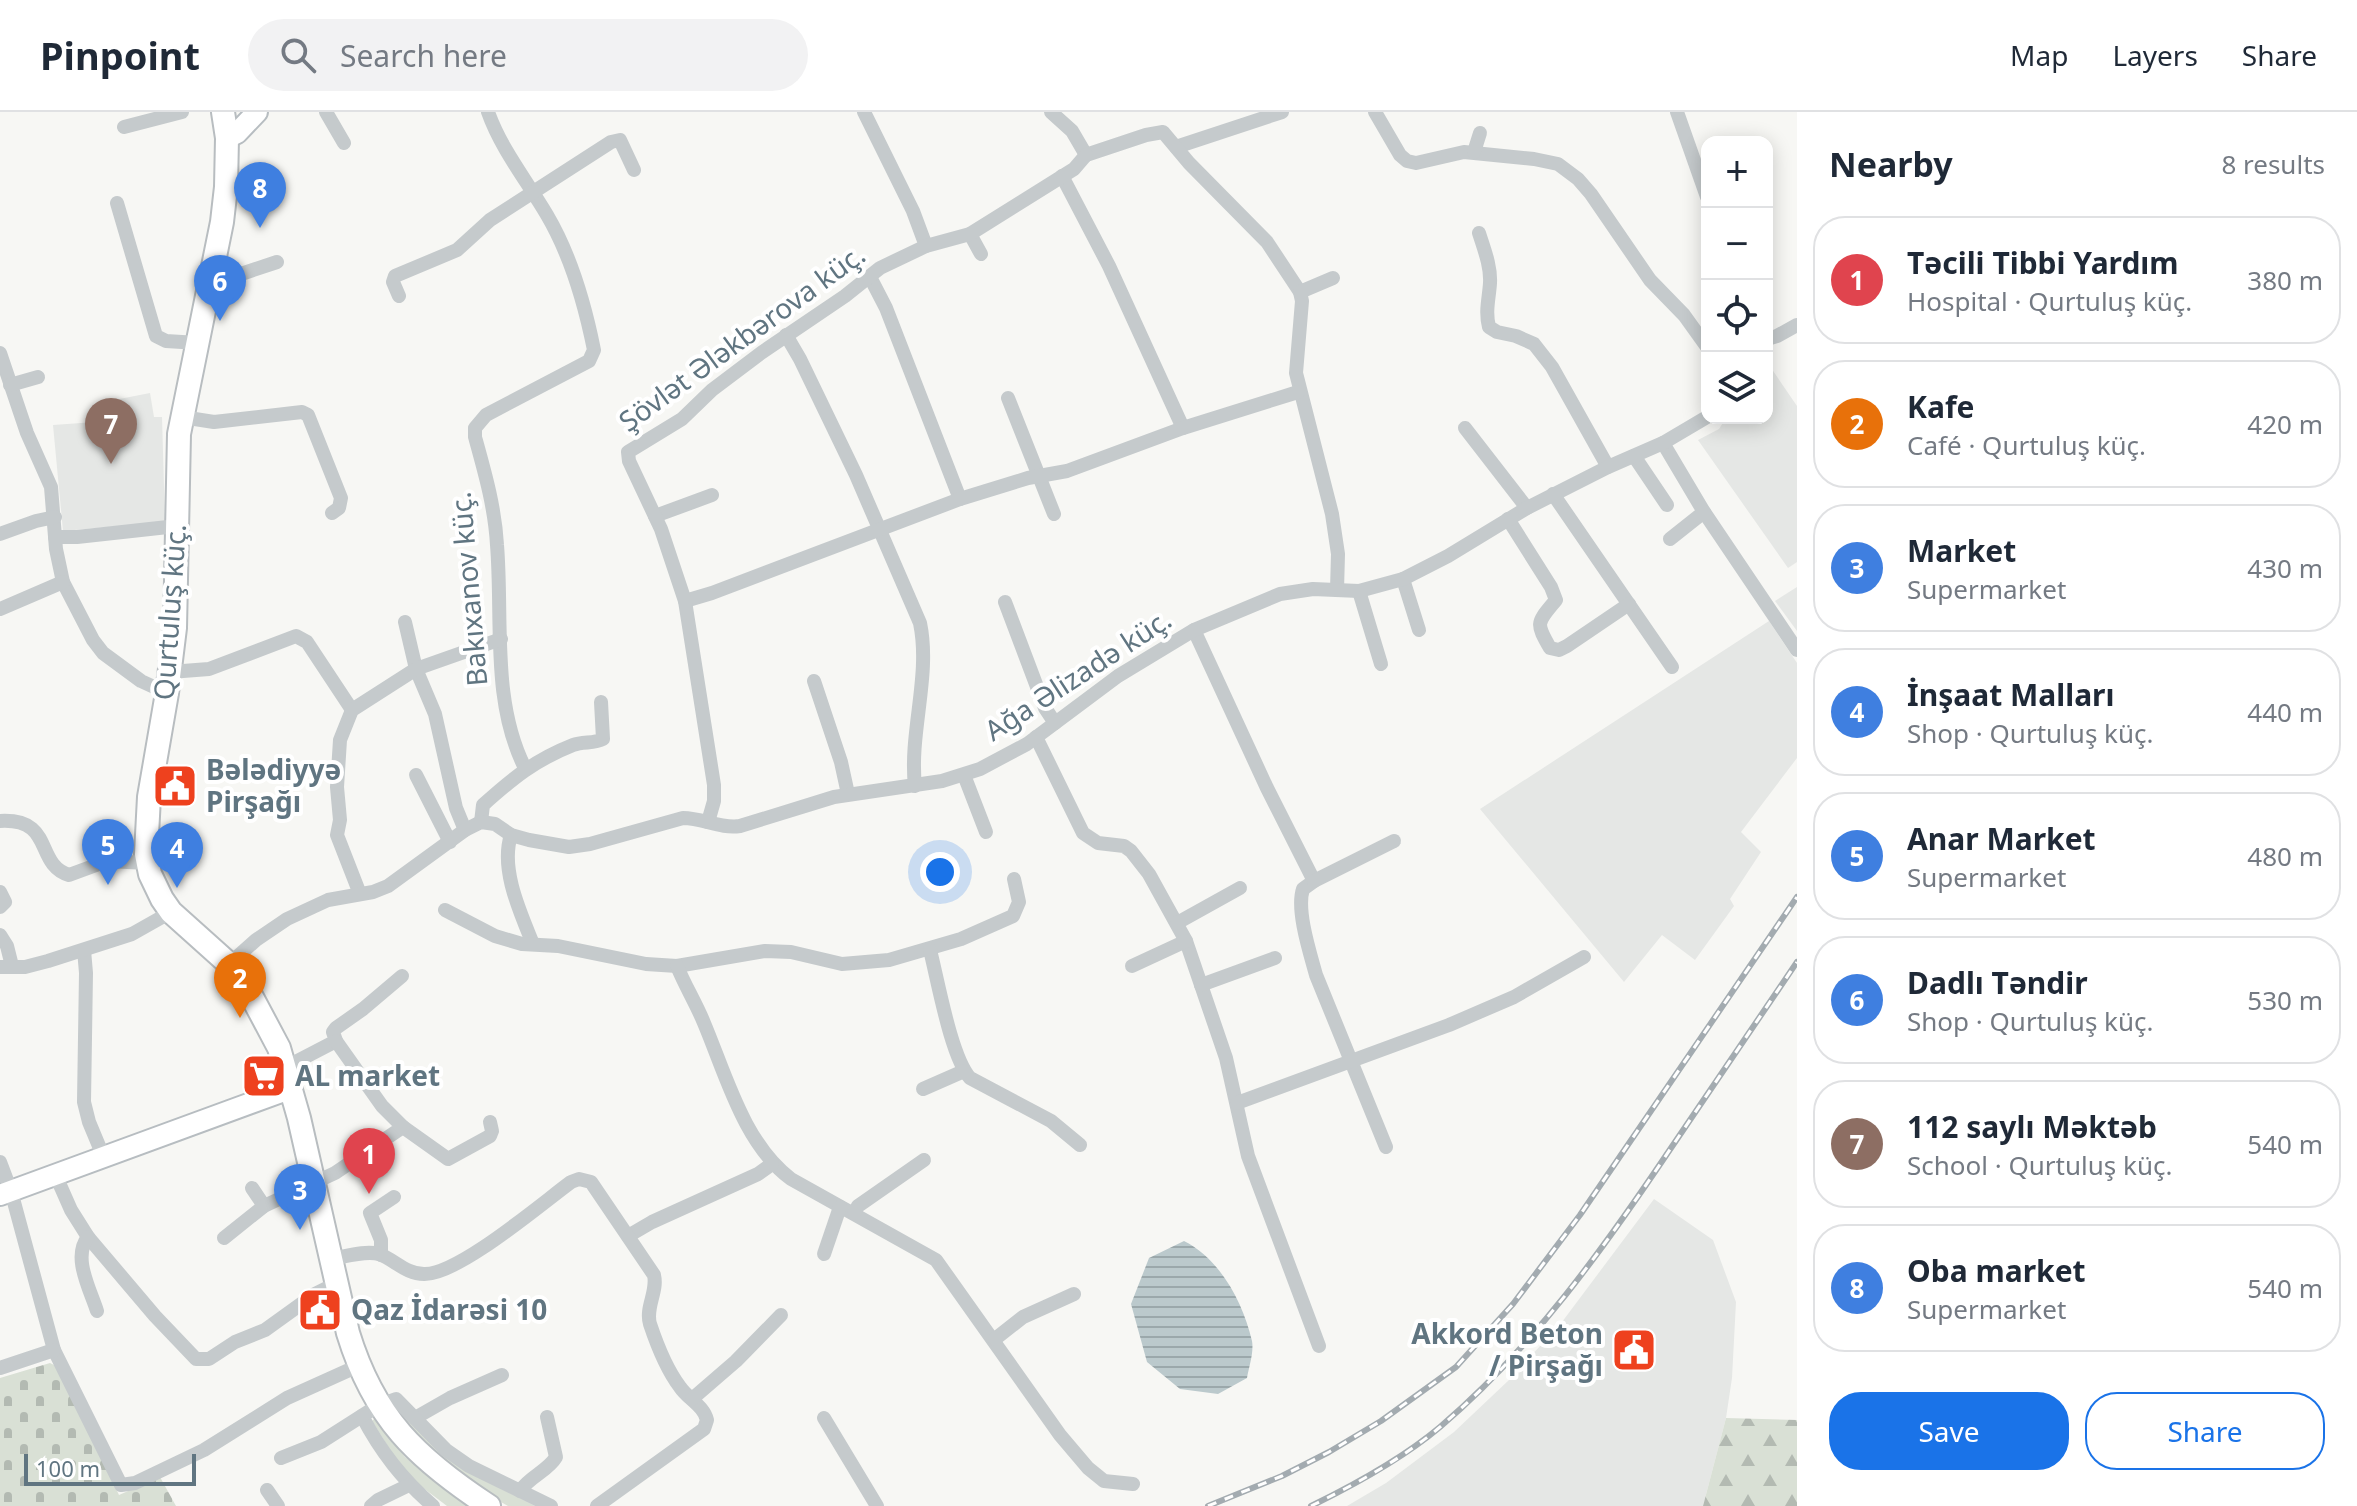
<!DOCTYPE html>
<meta charset="utf-8">
<style>
body{margin:0;font-family:"Noto Sans",sans-serif;background:#f2f2f3;color:#1f2937}
.controls{position:absolute;right:24px;top:24px;display:grid;overflow:hidden;border-radius:16px;box-shadow:0 4px 20px #0003}
.controls button{width:72px;height:72px;display:grid;place-items:center;padding:0;border:0;border-bottom:2px solid #e0e1e3;background:#fff;color:#1f2937;font:40px sans-serif}
.scale{position:absolute;left:24px;bottom:20px;width:172px;box-sizing:border-box;padding-left:8px;border:4px solid #607581;border-top:0;font-size:22px;line-height:28px;white-space:nowrap;color:#607581;-webkit-text-stroke:6px #fff;paint-order:stroke}
.you{position:absolute;left:940px;top:760px;width:28px;height:28px;margin:-20px;border:6px solid #fff;border-radius:50%;background:#1a73e8;box-shadow:0 0 0 12px #1a73e833}
.badge{display:grid;place-items:center;width:52px;height:52px;border-radius:50%;background:#1a73e8;color:#fff;font-size:26px;font-weight:700}
.pin{position:absolute;translate:-50% -66px;filter:drop-shadow(0 2px 4px #0008)}
.pin::after{content:'';position:absolute;top:42px;width:28px;height:24px;background:inherit;clip-path:polygon(0 0,100% 0,50% 100%)}
.list{margin:0;padding:0;list-style:none}
h2{display:flex;justify-content:space-between;align-items:center;height:104px;margin:0;padding:0 32px;font-size:34px}
h2 small{font-size:26px;font-weight:400;color:#747a83}
.list li{display:grid;grid-template-columns:52px 1fr auto;gap:24px;align-items:center;box-sizing:border-box;height:128px;margin:0 16px 16px;padding:0 16px;border:2px solid #e0e1e3;border-radius:32px}
.list b{display:block;font-size:30px;white-space:nowrap}
.list p{margin:0;font-size:26px;white-space:nowrap;color:#747a83}
.list em{font-size:26px;font-style:normal;color:#747a83}
.actions{display:flex;gap:16px;padding:24px 32px}
.actions a{flex:1;padding:18px 0;border:2px solid #1a73e8;border-radius:32px;text-align:center;font-size:28px;color:#1a73e8}
.actions .main{background:#1a73e8;color:#fff}
.icon{flex:none;width:44px;height:44px;fill:none;stroke:currentColor;stroke-width:2;stroke-linecap:round;stroke-linejoin:round}
.map{position:relative;flex:none;width:1797px;height:1394px;overflow:hidden}
header{display:flex;align-items:center;gap:48px;box-sizing:border-box;height:112px;padding:0 40px;background:#fff;border-bottom:2px solid #e0e1e3}
header strong{font-size:38px}
nav{display:flex;gap:44px;margin-inline-start:auto;font-size:28px}
.search{width:560px;height:72px;background:#f2f2f3;display:flex;align-items:center;gap:20px;box-sizing:border-box;padding:0 28px;border-radius:44px;color:#747a83;font-size:30px}
main{display:flex}
aside{flex:1;background:#fff}
.map>svg:first-child{display:block}
.built{fill:#e5e7e5}
.grass{fill:#d9e0d5}
.forest{fill:url(#forest-firs)}
.cemetery{fill:url(#cemetery-stones)}
.water{fill:url(#water-rules)}
.lines{fill:none;stroke-linecap:round;stroke-linejoin:round}
.secondary-casing{stroke:#b7bdc1;stroke-width:24}
.primary-casing{stroke:#b8bdc0;stroke-width:26}
.street{stroke:#c5cacc;stroke-width:14}
.secondary{stroke:#fff;stroke-width:20}
.primary{stroke:#fff;stroke-width:22}
.rail-casing{stroke:#a3abb0;stroke-width:6}
.rail{stroke:#fff;stroke-width:3;stroke-dasharray:9;stroke-linecap:butt}
.labels{text-anchor:middle;stroke-width:8;stroke-linejoin:round;paint-order:stroke}
.street-label{font-size:28px;fill:#607581;stroke:#fff}
.poi-label{font-size:28px;font-weight:bold;fill:#607581;stroke:#fff;text-anchor:start}
</style>
<header>
<strong>Pinpoint</strong>
<div class="search"><svg class="icon" aria-label="search" viewBox="0 0 24 24"><circle cx="10" cy="10" r="6"/><path d="M15 15l6 6"/></svg>Search here</div>
<nav><a>Map</a><a>Layers</a><a>Share</a></nav>
</header>
<main>
<div class="map">
<svg width="1797" height="1394" viewBox="0 0 1797 1394">
<defs>
<pattern id="forest-firs" width="22" height="20" patternUnits="userSpaceOnUse" patternTransform="scale(2)"><rect width="22" height="20" fill="#d9e0d5"/><path d="M5 1l3.5 6h-7zM16 11l3.5 6h-7z" fill="#b3bab2"/></pattern>
<pattern id="cemetery-stones" width="16" height="16" patternUnits="userSpaceOnUse" patternTransform="scale(2)"><rect width="16" height="16" fill="#d9e0d5"/><path d="M2 7V4a2 2 0 0 1 4 0v3zM10 15v-3a2 2 0 0 1 4 0v3z" fill="#b3bab2"/></pattern>
<pattern id="water-rules" width="6" height="5" patternUnits="userSpaceOnUse" patternTransform="scale(2)"><rect width="6" height="5" fill="#bbc9cc"/><path d="M0 2.5h6" fill="none" stroke="#9ba8ab"/></pattern>
</defs>
<rect width="100%" height="100%" fill="#f7f7f4"/>
<g class="built">
<path d="M1767,250L1797,294V450L1788,456L1698,328L1719,317L1726,306H1767Z"/>
<path d="M150,281L154,305H162L165,410L63,419L53,313L95,310L94,292Z"/>
<path d="M1797,475V519L1775,489Z"/>
<path d="M1769,509L1797,551V646L1741,720L1761,740L1730,787L1734,794L1695,848L1662,823L1624,870L1480,697Z"/>
<path d="M1654,1087L1713,1128L1736,1190L1732,1266L1726,1306L1703,1394H1347L1386,1371L1454,1320L1509,1268L1562,1210Z"/>
</g>
<g class="grass">
<path d="M396,1293L486,1369L535,1394H508L485,1381L445,1352L391,1295Z"/>
<path d="M375,1306L405,1345L468,1394H447L414,1369L397,1349L372,1309Z"/>
</g>
<path class="forest" d="M1726,1306L1797,1308V1394H1703Z"/>
<path class="cemetery" d="M50,1251L58,1255L119,1383L160,1365L176,1394H0V1266Z"/>
<path class="water" d="M1184,1129C1220,1147 1243,1190 1252,1229C1254,1240 1249,1255 1247,1266L1218,1282L1180,1277L1147,1250L1131,1192L1149,1146Z"/>
<g class="lines">
<g class="secondary-casing">
<g id="secondary">
<path d="M227,26L237,21L257,0"/>
<path d="M0,1083L292,976"/>
</g>
</g>
<g class="primary-casing">
<path id="primary" d="M223,0L227,26L226,75L222,110L179,322L175,516L167,581L149,685L146,742L150,762L162,787L171,800L229,852L244,870L279,936L299,1006L348,1221C374,1306 416,1346 489,1394"/>
</g>
<g class="street">
<path d="M326,0L344,31"/>
<path d="M488,0C501,37 527,69 547,103C570,142 585,193 594,238L589,249L486,303L475,316V325C485,361 495,396 497,433C503,506 491,589 525,656"/>
<path d="M864,0L913,99L926,134"/>
<path d="M1051,0L1072,19L1086,43"/>
<path d="M1375,0L1400,43L1407,49L1416,51L1464,40L1534,47L1558,52L1578,67L1591,82L1650,168L1684,203L1707,235"/>
<path d="M1677,0L1707,85"/>
<path d="M124,15L182,0"/>
<path d="M1176,35L1282,0"/>
<path d="M1474,40L1480,21"/>
<path d="M1086,43L1146,23L1163,20L1189,51L1267,130L1300,180L1302,189L1296,261L1332,402L1338,442L1337,478"/>
<path d="M1062,64L1109,154L1183,316"/>
<path d="M117,91L156,224L166,229L198,231"/>
<path d="M1479,121C1484,137 1491,154 1490,171C1489,187 1485,199 1489,215L1497,220L1516,224L1534,232L1552,255L1608,355"/>
<path d="M970,122L981,142"/>
<path d="M870,165L886,196L960,387"/>
<path d="M211,166L226,167L277,150"/>
<path d="M1300,180L1333,166"/>
<path d="M399,184L393,170L395,164L457,138L490,108L611,30L620,28L634,58"/>
<path d="M786,223L800,247L856,363L920,511C931,564 909,620 915,674"/>
<path d="M1767,227L1777,224L1797,213"/>
<path d="M0,241L27,321L51,375L56,437L63,470L93,528L103,541L141,569L167,581"/>
<path d="M10,273L38,265"/>
<path d="M1008,286L1054,402"/>
<path d="M182,305L214,310L302,300L308,303L341,386L339,396L332,401"/>
<path d="M1465,316L1527,396"/>
<path d="M1663,331L1704,400L1797,538"/>
<path d="M1634,344L1667,393"/>
<path d="M1553,382L1672,555"/>
<path d="M655,404L712,383"/>
<path d="M1508,407L1551,475L1556,488C1537,511 1535,510 1550,536L1559,538L1567,534L1629,492"/>
<path d="M0,422L36,409L55,405"/>
<path d="M55,425H77L177,414"/>
<path d="M1670,427L1704,400"/>
<path d="M1403,467L1419,518"/>
<path d="M1359,479L1381,552"/>
<path d="M685,489L712,481L960,387L1028,366L1067,359L1183,316L1298,280"/>
<path d="M1005,490L1045,596L1055,611"/>
<path d="M0,497L63,470"/>
<path d="M405,510L416,557L435,602L456,696L465,718"/>
<path d="M1194,518L1267,676L1314,769L1303,777C1296,798 1310,841 1316,863L1386,1035"/>
<path d="M170,560L209,557L296,524L307,530L352,598"/>
<path d="M814,569L841,650L848,682"/>
<path d="M1036,625L1083,721L1098,731L1124,734L1131,739L1149,762L1186,829L1226,946L1248,1044L1319,1234"/>
<path d="M416,663L450,730"/>
<path d="M964,663L986,720"/>
<path d="M0,709C55,706 34,752 69,763L107,749L148,751"/>
<path d="M481,710L483,693C513,666 535,648 573,633C583,629 594,632 603,627L601,590"/>
<path d="M708,710L714,689V673L685,489L661,417L629,349L628,340L682,307L712,278L761,241L845,184L880,156L926,134L970,122L1074,57L1086,43"/>
<path d="M511,723C500,757 520,800 533,832"/>
<path d="M1314,769L1394,729"/>
<path d="M0,780L5,790L0,795"/>
<path d="M360,782L337,723L340,708L337,675L340,628L352,598L416,557L501,527"/>
<path d="M445,798L495,824L522,832L558,834L646,852L677,854L765,839L791,840L842,852L889,848L961,827L1013,804L1019,790L1014,767"/>
<path d="M1177,811L1240,776"/>
<path d="M0,823L7,834L12,854"/>
<path d="M84,838L86,861L84,990L89,1010L104,1046"/>
<path d="M930,838C938,869 951,945 970,966L1051,1009L1080,1033"/>
<path d="M229,852L256,828L287,807L328,788L373,780L388,774L465,718L481,710L495,712L511,723L529,728L569,735L590,732L683,706C703,706 720,717 740,714L834,685L942,669L980,657L1027,632L1118,564L1194,518L1280,482L1313,477L1359,479L1403,467L1448,444L1527,396L1608,355L1663,331L1707,305"/>
<path d="M677,854C685,874 696,891 704,911C726,963 744,1032 791,1067L936,1148L1060,1323L1088,1356L1104,1369L1133,1372"/>
<path d="M1132,854L1186,829"/>
<path d="M0,855H25L48,849L132,822L171,800"/>
<path d="M1201,873L1275,846"/>
<path d="M286,955L336,929L333,920L336,916L363,897L402,864"/>
<path d="M923,977L964,959"/>
<path d="M1237,991L1449,913L1514,885L1584,845"/>
<path d="M403,1015L448,1047L490,1024L492,1019L490,1010"/>
<path d="M0,1050L11,1079L54,1238L121,1373L135,1371L204,1338L287,1286L358,1254"/>
<path d="M56,1064L71,1098L88,1125L155,1204L196,1247H209L235,1230L265,1218L315,1182L335,1172"/>
<path d="M252,1076L264,1094"/>
<path d="M854,1101L858,1094L924,1048"/>
<path d="M628,1124L652,1110L758,1062L772,1052"/>
<path d="M88,1125C72,1145 90,1177 97,1199"/>
<path d="M224,1126L264,1094L335,1061L403,1015L382,994L336,929"/>
<path d="M824,1142L840,1095"/>
<path d="M381,1143V1128L370,1101L394,1085"/>
<path d="M330,1147C344,1145 365,1138 379,1142C395,1148 406,1162 424,1162C458,1163 541,1092 571,1070L579,1067L591,1070L654,1163C658,1180 645,1195 650,1212C657,1233 667,1258 680,1275C688,1287 704,1294 707,1308L704,1317L597,1394"/>
<path d="M995,1227L1023,1205L1074,1182"/>
<path d="M0,1256L54,1238"/>
<path d="M692,1287L736,1249L781,1203"/>
<path d="M362,1304C381,1340 402,1367 433,1394"/>
<path d="M415,1306L450,1286L502,1263"/>
<path d="M824,1306L877,1394"/>
<path d="M281,1346L321,1330L379,1293L396,1287L446,1338L469,1354L551,1394"/>
<path d="M267,1378L278,1394"/>
<path d="M520,1379C530,1364 548,1359 556,1345L547,1305"/>
<path d="M371,1394L378,1388L409,1373"/>
</g>
<use href="#secondary" class="secondary"/>
<use href="#primary" class="primary"/>
<g class="rail-casing">
<g id="rail">
<path d="M1208,1394L1282,1364L1329,1340L1381,1309L1456,1255L1513,1192L1580,1103L1797,785"/>
<path d="M1311,1394C1356,1372 1402,1347 1440,1315C1533,1236 1604,1136 1671,1036C1713,974 1755,912 1797,850"/>
</g>
</g>
<use href="#rail" class="rail"/>
</g>
<defs>
<g id="civic-square" transform="scale(2.3)"><rect x="-9" y="-9" width="18" height="18" rx="4" fill="#ee411e" stroke="#fff"/><path d="M-.6-6.5H3V-4.5H.6V-3L4-1V1h2V6H-6V1h2V-1L-.6-3ZM-1.2 2.5V6h2.4V2.5Z" fill="#fff"/></g>
<g id="supermarket-square" transform="scale(2.3)"><rect x="-9" y="-9" width="18" height="18" rx="4" fill="#ee411e" stroke="#fff"/><path d="M-6-5.5h2.5l.6 2H6L4.5 2H-2.5L-4.4-4H-6ZM-1.5 3.2a1.3 1.3 0 1 0 .1 0ZM3 3.2a1.3 1.3 0 1 0 .1 0Z" fill="#fff"/></g>
</defs>
<g fill-rule="evenodd">
<use href="#civic-square" x="175" y="674"/>
<use href="#supermarket-square" x="264" y="964"/>
<use href="#civic-square" x="320" y="1198"/>
<use href="#civic-square" x="1634" y="1238"/>
</g>
<g class="labels">
<g class="street-label">
<text transform="translate(742 226) rotate(-36)" y="10">Şövlət Ələkbərova küç.</text>
<text transform="translate(469 477) rotate(-95)" y="10">Bakıxanov küç.</text>
<text transform="translate(170 500) rotate(-86)" y="10">Qurtuluş küç.</text>
<text transform="translate(1078 563) rotate(-33)" y="10">Ağa Əlizadə küç.</text>
</g>
<g class="poi-label">
<text x="206" y="668">Bələdiyyə<tspan x="206" dy="32">Pirşağı</tspan></text>
<text x="295" y="974">AL market</text>
<text x="351" y="1208">Qaz İdarəsi 10</text>
<text x="1603" y="1232" text-anchor="end">Akkord Beton<tspan x="1603" dy="32">/ Pirşağı</tspan></text>
</g>
</g>
</svg>
<div class="controls">
<button>+</button>
<button>−</button>
<button><svg class="icon" aria-label="locate" viewBox="0 0 24 24"><circle cx="12" cy="12" r="6"/><path d="M12 2v4M12 18v4M2 12h4M18 12h4"/></svg></button>
<button><svg class="icon" aria-label="layers" viewBox="0 0 24 24"><path d="M12 4l9 5-9 5-9-5zM3 14l9 5 9-5"/></svg></button>
</div>
<div class="scale">100 m</div>
<div class="you"></div>
<div class="pin badge" style="left:369px;top:1082px;background:#e0444e">1</div>
<div class="pin badge" style="left:240px;top:906px;background:#e8710a">2</div>
<div class="pin badge" style="left:300px;top:1118px;background:#3f7fe0">3</div>
<div class="pin badge" style="left:177px;top:776px;background:#3f7fe0">4</div>
<div class="pin badge" style="left:108px;top:773px;background:#3f7fe0">5</div>
<div class="pin badge" style="left:220px;top:209px;background:#3f7fe0">6</div>
<div class="pin badge" style="left:111px;top:352px;background:#8d6e63">7</div>
<div class="pin badge" style="left:260px;top:116px;background:#3f7fe0">8</div>
</div>
<aside>
<h2>Nearby<small>8 results</small></h2>
<ul class="list">
<li><span class="badge" style="background:#e0444e">1</span><div><b>Təcili Tibbi Yardım</b><p>Hospital · Qurtuluş küç.</p></div><em>380 m</em></li>
<li><span class="badge" style="background:#e8710a">2</span><div><b>Kafe</b><p>Café · Qurtuluş küç.</p></div><em>420 m</em></li>
<li><span class="badge" style="background:#3f7fe0">3</span><div><b>Market</b><p>Supermarket</p></div><em>430 m</em></li>
<li><span class="badge" style="background:#3f7fe0">4</span><div><b>İnşaat Malları</b><p>Shop · Qurtuluş küç.</p></div><em>440 m</em></li>
<li><span class="badge" style="background:#3f7fe0">5</span><div><b>Anar Market</b><p>Supermarket</p></div><em>480 m</em></li>
<li><span class="badge" style="background:#3f7fe0">6</span><div><b>Dadlı Təndir</b><p>Shop · Qurtuluş küç.</p></div><em>530 m</em></li>
<li><span class="badge" style="background:#8d6e63">7</span><div><b>112 saylı Məktəb</b><p>School · Qurtuluş küç.</p></div><em>540 m</em></li>
<li><span class="badge" style="background:#3f7fe0">8</span><div><b>Oba market</b><p>Supermarket</p></div><em>540 m</em></li>
</ul>
<div class="actions"><a class="main">Save</a><a>Share</a></div>
</aside>
</main>
